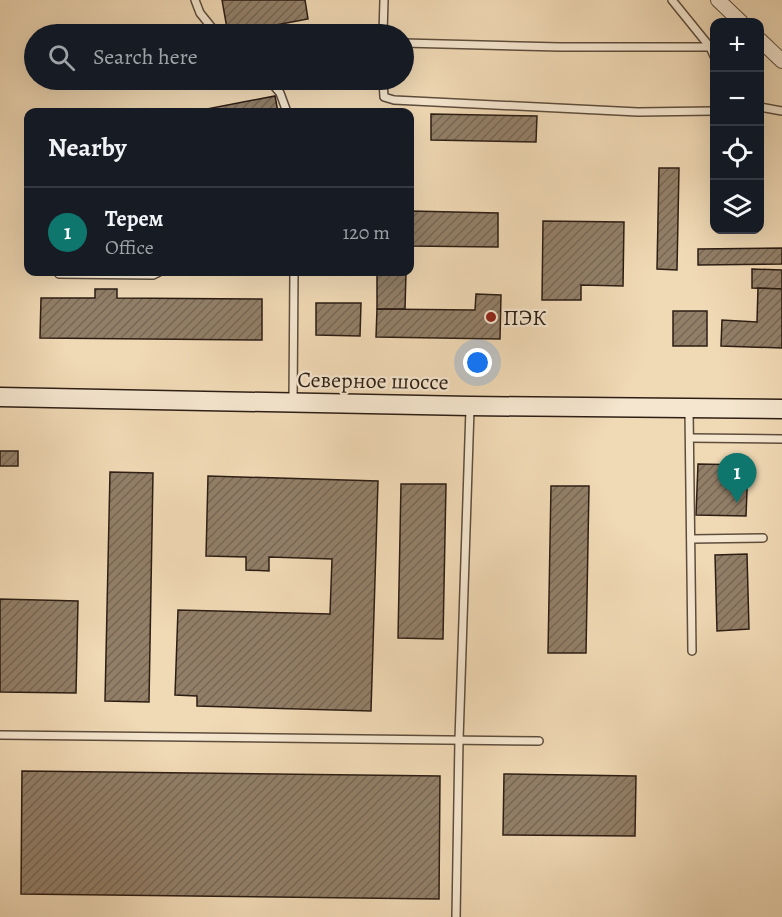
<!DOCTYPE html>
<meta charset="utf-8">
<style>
body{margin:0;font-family:Alegreya,serif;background:#242831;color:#f1f3f6}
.controls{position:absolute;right:18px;top:18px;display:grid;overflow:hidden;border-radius:12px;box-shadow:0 6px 24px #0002}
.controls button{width:54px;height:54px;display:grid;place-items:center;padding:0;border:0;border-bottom:2px solid #363941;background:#171b24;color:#f1f3f6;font:30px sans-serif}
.you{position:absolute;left:478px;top:363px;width:21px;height:21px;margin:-15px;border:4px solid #fff;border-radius:50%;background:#1a73e8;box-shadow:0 0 0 9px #1a73e833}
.badge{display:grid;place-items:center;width:39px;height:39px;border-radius:50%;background:#0f766e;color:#fff;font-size:20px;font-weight:700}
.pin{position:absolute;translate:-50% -50px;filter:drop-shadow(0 2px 3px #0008)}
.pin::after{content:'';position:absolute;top:32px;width:21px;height:18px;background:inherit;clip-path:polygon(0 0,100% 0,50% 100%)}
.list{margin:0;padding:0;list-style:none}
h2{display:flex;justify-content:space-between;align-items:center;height:78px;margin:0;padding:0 24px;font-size:26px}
h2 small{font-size:20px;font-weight:400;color:#9ea1a6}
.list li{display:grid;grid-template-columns:39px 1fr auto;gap:18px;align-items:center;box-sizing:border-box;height:90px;padding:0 24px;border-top:2px solid #363941}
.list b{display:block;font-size:22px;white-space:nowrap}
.list p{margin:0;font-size:20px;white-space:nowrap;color:#9ea1a6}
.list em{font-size:20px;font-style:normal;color:#9ea1a6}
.icon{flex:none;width:33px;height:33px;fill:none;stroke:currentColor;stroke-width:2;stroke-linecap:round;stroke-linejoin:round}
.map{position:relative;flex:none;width:782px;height:917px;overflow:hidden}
.search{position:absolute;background:#171b24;box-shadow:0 6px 24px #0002;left:24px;top:24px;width:390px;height:66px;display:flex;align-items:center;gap:15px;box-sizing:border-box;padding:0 21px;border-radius:33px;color:#9ea1a6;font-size:22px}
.panel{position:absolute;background:#171b24;box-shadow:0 6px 24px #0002;left:24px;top:108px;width:390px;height:168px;border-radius:12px}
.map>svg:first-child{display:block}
.building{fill:url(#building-hatch);stroke:#2d1e14;stroke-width:1.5}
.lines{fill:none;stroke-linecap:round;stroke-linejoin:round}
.service-casing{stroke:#5e4d3c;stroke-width:10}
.minor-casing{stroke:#5e4d3c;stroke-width:16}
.secondary-casing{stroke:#2d1e14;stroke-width:21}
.service{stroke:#f5e6cf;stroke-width:7}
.minor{stroke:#f5e6cf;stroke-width:14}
.secondary{stroke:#f5e6cf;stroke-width:18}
.poi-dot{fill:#8f2418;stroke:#f5e6cf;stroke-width:2}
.labels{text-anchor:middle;stroke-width:4.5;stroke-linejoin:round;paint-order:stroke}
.poi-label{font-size:22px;fill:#2d1e14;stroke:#f5e6cf;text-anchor:start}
.street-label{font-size:22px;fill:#2d1e14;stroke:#f5e6cf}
</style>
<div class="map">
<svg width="782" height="917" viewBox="0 0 782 917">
<defs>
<pattern id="building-hatch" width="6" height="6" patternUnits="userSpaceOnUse" patternTransform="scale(1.5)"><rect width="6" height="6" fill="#927f68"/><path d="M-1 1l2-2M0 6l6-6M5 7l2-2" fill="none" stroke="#786754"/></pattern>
</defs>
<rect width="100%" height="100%" fill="#f0d9b5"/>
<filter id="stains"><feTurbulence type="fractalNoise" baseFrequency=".00333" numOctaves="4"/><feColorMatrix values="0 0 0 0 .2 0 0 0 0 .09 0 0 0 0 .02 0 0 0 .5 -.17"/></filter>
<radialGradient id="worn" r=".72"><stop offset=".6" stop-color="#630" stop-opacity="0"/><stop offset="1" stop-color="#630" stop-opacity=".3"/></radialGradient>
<g class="building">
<path d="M222,0H305L308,19L228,34Z"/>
<path d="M275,96L278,112H196V111Z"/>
<path d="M431,114L537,116L536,142L431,140Z"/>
<path d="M659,168H679L677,270L657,269Z"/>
<path d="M410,211L498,213V247L410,246Z"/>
<path d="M543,221L624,222L623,286L581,285V300H542Z"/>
<path d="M782,248V264L698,265V249Z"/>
<path d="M752,269L782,270V289L752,288Z"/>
<path d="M377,272H406L405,309H377Z"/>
<path d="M758,288L782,289V348L721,346L722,320L757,322Z"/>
<path d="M95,289H117V298L262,299V340L40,338L41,298H95Z"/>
<path d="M476,294L501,295L500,339L376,337L377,309L475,310Z"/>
<path d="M316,303H361L360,336L316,335Z"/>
<rect x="673" y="311" width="34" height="35"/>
<rect x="0" y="451" width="18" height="15"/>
<path d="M698,464L748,465L746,516L696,515Z"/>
<path d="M110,472L153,473L149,702L105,701Z"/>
<path d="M208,476L378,481L371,711L197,706V696L175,695L178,610L330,614L332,559L269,557V571L246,570V557L206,556Z"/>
<path d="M401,484H446L443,639L398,638Z"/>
<path d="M551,486H589L586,653H548Z"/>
<path d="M747,554L749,629L717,631L715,555Z"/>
<path d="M0,599L78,601L76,693L0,692Z"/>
<path d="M22,771L440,776L439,899L21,894Z"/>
<path d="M504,774L636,776L635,836L503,835Z"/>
</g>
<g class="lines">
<g class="service-casing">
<g id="service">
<path d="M195,0L200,13L217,34"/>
<path d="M672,0L710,47L714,56"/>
<path d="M383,34L384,0"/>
<path d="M404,43L560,47H710"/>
<path d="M269,80L280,93L287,112"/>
<path d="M383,80L384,97L394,100L638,112L714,111"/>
<path d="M760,107L782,111"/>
<path d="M59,274L153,275L159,272"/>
<path d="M293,402L294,272"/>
<path d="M689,410L692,651"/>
<path d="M690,438L782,439"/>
<path d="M691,539L763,538"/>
<path d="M0,735L539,741"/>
<path d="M456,917L459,740L470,409"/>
</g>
</g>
<g class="minor-casing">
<g id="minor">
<path d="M718,0L741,22"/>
<path d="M760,40L782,61"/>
</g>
</g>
<g class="secondary-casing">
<path id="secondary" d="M0,397L470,406L782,409"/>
</g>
<use href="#service" class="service"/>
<use href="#minor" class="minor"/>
<use href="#secondary" class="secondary"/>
</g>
<circle class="poi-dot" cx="491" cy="317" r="6"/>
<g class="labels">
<g class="poi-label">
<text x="503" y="325">ПЭК</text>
</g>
<g class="street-label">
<text transform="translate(373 380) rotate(1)" y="8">Северное шоссе</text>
</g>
</g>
<rect width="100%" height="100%" filter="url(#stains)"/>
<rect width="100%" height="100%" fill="url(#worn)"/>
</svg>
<div class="controls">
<button>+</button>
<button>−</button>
<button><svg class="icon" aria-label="locate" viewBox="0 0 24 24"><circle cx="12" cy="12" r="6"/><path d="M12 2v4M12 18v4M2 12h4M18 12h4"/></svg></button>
<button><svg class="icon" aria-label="layers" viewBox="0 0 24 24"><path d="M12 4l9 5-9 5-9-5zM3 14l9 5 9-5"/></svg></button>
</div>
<div class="you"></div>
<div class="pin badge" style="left:737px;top:503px">1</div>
<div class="search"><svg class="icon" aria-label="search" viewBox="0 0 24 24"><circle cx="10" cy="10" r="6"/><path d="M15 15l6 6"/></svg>Search here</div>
<section class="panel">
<h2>Nearby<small></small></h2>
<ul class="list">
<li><span class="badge">1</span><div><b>Терем</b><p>Office</p></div><em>120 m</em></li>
</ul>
</section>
</div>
